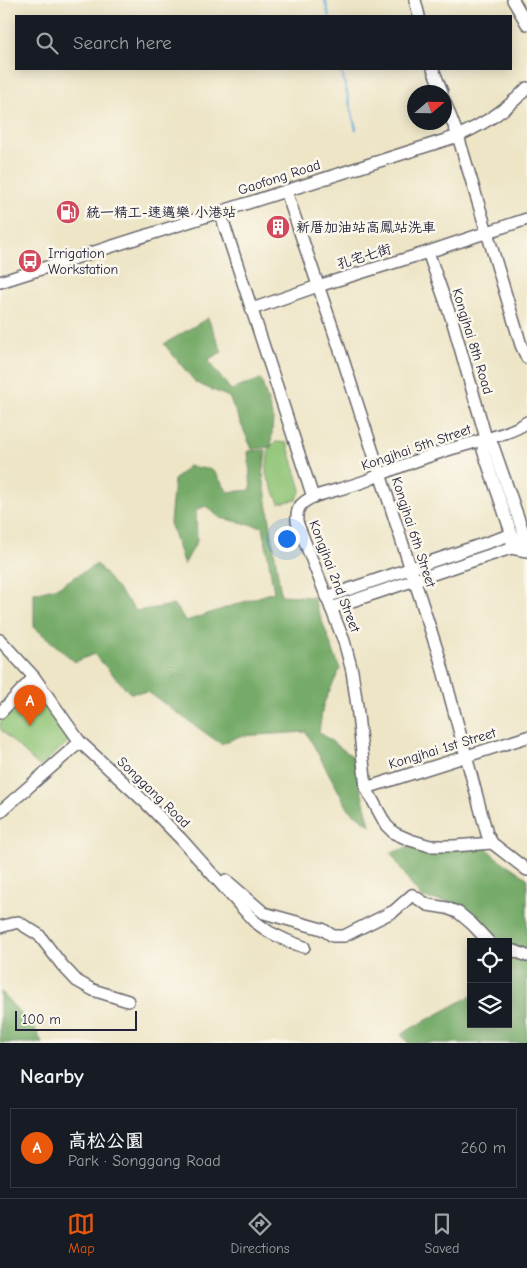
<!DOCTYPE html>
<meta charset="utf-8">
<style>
body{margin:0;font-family:"Comic Neue","LXGW WenKai TC",sans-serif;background:#242831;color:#f1f3f6}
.controls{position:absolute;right:15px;bottom:15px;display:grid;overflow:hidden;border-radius:0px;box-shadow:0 2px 12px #0003}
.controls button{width:45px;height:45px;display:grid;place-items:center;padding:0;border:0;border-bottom:1px solid #363941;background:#171b24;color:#f1f3f6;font:25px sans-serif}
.compass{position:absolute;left:407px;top:85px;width:45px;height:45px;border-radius:50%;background:#171b24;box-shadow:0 2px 12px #0003;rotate:70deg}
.scale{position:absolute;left:15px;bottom:12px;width:122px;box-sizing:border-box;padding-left:5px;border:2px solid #22223b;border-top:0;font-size:14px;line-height:18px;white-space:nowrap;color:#22223b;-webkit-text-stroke:4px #fbf7ec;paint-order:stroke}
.you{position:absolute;left:286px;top:538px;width:18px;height:18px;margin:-12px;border:4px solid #fff;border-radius:50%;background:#1a73e8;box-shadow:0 0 0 8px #1a73e833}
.badge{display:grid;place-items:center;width:32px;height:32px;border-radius:50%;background:#ea580c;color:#fff;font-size:16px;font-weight:700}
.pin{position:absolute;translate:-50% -41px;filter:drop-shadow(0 1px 2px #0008)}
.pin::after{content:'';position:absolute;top:26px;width:18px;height:15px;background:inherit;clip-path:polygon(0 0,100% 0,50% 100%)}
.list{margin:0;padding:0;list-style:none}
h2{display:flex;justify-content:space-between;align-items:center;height:65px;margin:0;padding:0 20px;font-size:21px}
h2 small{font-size:16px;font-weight:400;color:#9ea1a6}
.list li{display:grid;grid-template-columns:32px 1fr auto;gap:15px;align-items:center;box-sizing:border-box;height:80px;margin:0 10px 10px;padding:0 10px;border:1px solid #363941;border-radius:0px}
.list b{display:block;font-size:19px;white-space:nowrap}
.list p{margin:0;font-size:16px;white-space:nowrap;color:#9ea1a6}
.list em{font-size:16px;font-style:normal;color:#9ea1a6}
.icon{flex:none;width:28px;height:28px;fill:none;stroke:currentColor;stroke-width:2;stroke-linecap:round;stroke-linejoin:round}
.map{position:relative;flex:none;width:527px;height:1043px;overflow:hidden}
.search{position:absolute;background:#171b24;box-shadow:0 2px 12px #0003;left:15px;right:15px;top:15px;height:55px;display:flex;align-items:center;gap:12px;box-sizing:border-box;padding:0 18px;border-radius:0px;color:#9ea1a6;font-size:19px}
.sheet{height:155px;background:#171b24}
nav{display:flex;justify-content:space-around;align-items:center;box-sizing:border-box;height:70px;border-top:1px solid #363941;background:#171b24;font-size:14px;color:#9ea1a6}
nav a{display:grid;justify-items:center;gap:2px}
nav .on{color:#ea580c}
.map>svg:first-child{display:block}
.green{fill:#91c577;stroke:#5a7459}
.forest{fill:#74aa68;stroke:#4b6652}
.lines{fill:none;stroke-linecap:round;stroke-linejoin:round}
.stream{stroke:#65a8d9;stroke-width:2.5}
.minor-casing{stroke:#69666c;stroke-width:14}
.minor{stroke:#fff;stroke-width:11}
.labels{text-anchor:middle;stroke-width:5;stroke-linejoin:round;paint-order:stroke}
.street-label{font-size:14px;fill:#22223b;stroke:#fbf7ec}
.poi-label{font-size:14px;fill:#22223b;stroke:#fbf7ec;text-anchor:start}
</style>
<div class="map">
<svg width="527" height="1043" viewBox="0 0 527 1043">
<rect width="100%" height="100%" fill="#fbf7ec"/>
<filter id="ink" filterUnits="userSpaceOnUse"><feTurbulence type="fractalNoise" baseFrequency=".02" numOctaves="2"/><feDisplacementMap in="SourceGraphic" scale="10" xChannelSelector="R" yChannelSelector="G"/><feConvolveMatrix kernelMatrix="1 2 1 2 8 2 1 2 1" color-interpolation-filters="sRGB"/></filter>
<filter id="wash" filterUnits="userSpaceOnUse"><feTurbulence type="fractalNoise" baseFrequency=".0096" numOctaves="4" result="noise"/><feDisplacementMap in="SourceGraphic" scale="20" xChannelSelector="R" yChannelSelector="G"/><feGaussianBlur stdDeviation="1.12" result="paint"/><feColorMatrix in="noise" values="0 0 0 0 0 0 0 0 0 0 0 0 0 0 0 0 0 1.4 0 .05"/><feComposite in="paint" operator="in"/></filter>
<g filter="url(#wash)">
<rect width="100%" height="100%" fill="#ede5c6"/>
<g class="green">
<path d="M276,442L287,443L301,490L296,500L279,503L266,474L269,447Z"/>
<path d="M34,690L71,739L40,767L0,729V722Z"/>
</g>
<g class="forest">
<path d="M208,318L222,352L207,360L231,390L261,379L273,418L271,447L252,449L229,397L196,383L164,344Z"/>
<path d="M266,450L263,475L281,595L313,597L340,669L323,705L319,732L352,756L370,825L349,810L306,732L240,736L221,744L148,692L130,693L94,654L75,662L34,627V593L58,587L97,564L136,611L174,605L186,621L274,592L263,527L220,518L206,506L196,510L197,541L184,565L170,523L174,480L188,466L213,470L228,492L251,490L248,451Z"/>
<path d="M413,845L487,848L494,856L527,878V953L508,946V942H493L474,915L449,902L423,898L413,887L391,853Z"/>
<path d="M517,956L527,963V1043H408L401,1034L471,996V1024H508V959Z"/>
<path d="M0,991L36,1030L42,1043H0Z"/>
</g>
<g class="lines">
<g class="stream">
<path d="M325,0L329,16"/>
<path d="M341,69L356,129"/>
</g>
</g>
</g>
<g filter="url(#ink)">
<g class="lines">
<g class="minor-casing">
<g id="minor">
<path d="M415,0L419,16"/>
<path d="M513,0L527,24"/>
<path d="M433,69L442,92"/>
<path d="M444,100L458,136L521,345L527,358"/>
<path d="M286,191L338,344L440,659L487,834L492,843L527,870"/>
<path d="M220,212L313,497C300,503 296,508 297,522L344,641L352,671L357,706L366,788L386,825L394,833L410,840L430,846H454L492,843"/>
<path d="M428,252L453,323L486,438L493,446L526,540L511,548"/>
<path d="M0,282L458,136C485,123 507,110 527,88"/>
<path d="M252,309L318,286L428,252L527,219"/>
<path d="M486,438L483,450L513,538L512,543"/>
<path d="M313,497C331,491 350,487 368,480C394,468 420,459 447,450C466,444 513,434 527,422"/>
<path d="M326,597L507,536L527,540"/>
<path d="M331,608L511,548L527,551"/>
<path d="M0,640L34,677L80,742L146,803L181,839L254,921L269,932L288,941L304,947"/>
<path d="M0,713L34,677"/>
<path d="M366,788L527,737"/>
<path d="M0,812L80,742"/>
<path d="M226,880L264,913L322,929L333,936H344L394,911L412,895L428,905L447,908L459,913L472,924L489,942"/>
<path d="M0,927L18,922L39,935L62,965L77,981L93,990L128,1001"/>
<path d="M508,952L515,951L527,956"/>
</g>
</g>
<use href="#minor" class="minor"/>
</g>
</g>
<defs>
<g id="fuel-disc" transform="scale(1.25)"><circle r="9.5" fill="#d1495b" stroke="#fbf7ec"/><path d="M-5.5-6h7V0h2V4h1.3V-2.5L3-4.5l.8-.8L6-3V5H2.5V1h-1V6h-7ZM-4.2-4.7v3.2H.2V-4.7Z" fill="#fff"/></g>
<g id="building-disc" transform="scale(1.25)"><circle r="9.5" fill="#d1495b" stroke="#fbf7ec"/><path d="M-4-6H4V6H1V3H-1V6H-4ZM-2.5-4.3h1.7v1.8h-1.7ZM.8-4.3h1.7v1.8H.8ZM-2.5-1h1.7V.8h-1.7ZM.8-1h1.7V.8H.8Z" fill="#fff"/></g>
<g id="bus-disc" transform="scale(1.25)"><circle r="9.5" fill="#d1495b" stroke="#fbf7ec"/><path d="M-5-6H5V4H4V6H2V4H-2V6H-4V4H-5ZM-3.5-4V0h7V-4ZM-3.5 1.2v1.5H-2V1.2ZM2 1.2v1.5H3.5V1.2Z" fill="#fff"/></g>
</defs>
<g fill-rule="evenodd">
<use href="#fuel-disc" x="68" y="212"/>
<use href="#building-disc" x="278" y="227"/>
<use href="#bus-disc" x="30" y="261"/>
</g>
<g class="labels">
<g class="street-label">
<text transform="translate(279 177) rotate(-18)" y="5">Gaofong Road</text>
<text transform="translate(364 256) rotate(-17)" y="5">孔宅七街</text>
<text transform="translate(473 341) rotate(73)" y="5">Kongjhai 8th Road</text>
<text transform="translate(416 447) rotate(-19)" y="5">Kongjhai 5th Street</text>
<text transform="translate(414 532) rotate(72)" y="5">Kongjhai 6th Street</text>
<text transform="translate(335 576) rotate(69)" y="5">Kongjhai 2nd Street</text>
<text transform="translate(442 748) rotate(-17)" y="5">Kongjhai 1st Street</text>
<text transform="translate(154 792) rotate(44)" y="5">Songgang Road</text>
</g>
<g class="poi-label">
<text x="86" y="217">統一精工-速邁樂 小港站</text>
<text x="296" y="232">新厝加油站高鳳站洗車</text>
<text x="48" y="258">Irrigation<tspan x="48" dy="16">Workstation</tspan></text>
</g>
</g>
</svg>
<div class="controls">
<button><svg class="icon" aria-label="locate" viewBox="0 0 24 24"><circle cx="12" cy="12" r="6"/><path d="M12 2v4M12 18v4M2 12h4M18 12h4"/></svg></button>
<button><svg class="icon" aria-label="layers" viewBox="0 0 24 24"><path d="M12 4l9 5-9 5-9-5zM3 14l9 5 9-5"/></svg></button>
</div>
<svg class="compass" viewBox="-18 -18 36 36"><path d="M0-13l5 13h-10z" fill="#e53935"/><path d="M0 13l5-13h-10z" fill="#9ea1a6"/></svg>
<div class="scale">100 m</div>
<div class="you"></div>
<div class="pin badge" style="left:30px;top:726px">A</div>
<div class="search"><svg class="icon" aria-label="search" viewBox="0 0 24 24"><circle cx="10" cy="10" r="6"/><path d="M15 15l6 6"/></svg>Search here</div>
</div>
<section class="sheet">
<h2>Nearby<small></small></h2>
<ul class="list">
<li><span class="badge">A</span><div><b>高松公園</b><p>Park · Songgang Road</p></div><em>260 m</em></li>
</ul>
</section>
<nav>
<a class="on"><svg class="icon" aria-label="map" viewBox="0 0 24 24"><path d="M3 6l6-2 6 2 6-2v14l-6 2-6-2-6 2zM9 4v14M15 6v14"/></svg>Map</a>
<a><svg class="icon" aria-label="directions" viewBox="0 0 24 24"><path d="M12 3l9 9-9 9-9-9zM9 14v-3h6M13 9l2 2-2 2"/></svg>Directions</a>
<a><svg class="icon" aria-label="saved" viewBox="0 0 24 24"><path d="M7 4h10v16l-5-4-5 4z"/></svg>Saved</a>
</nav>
